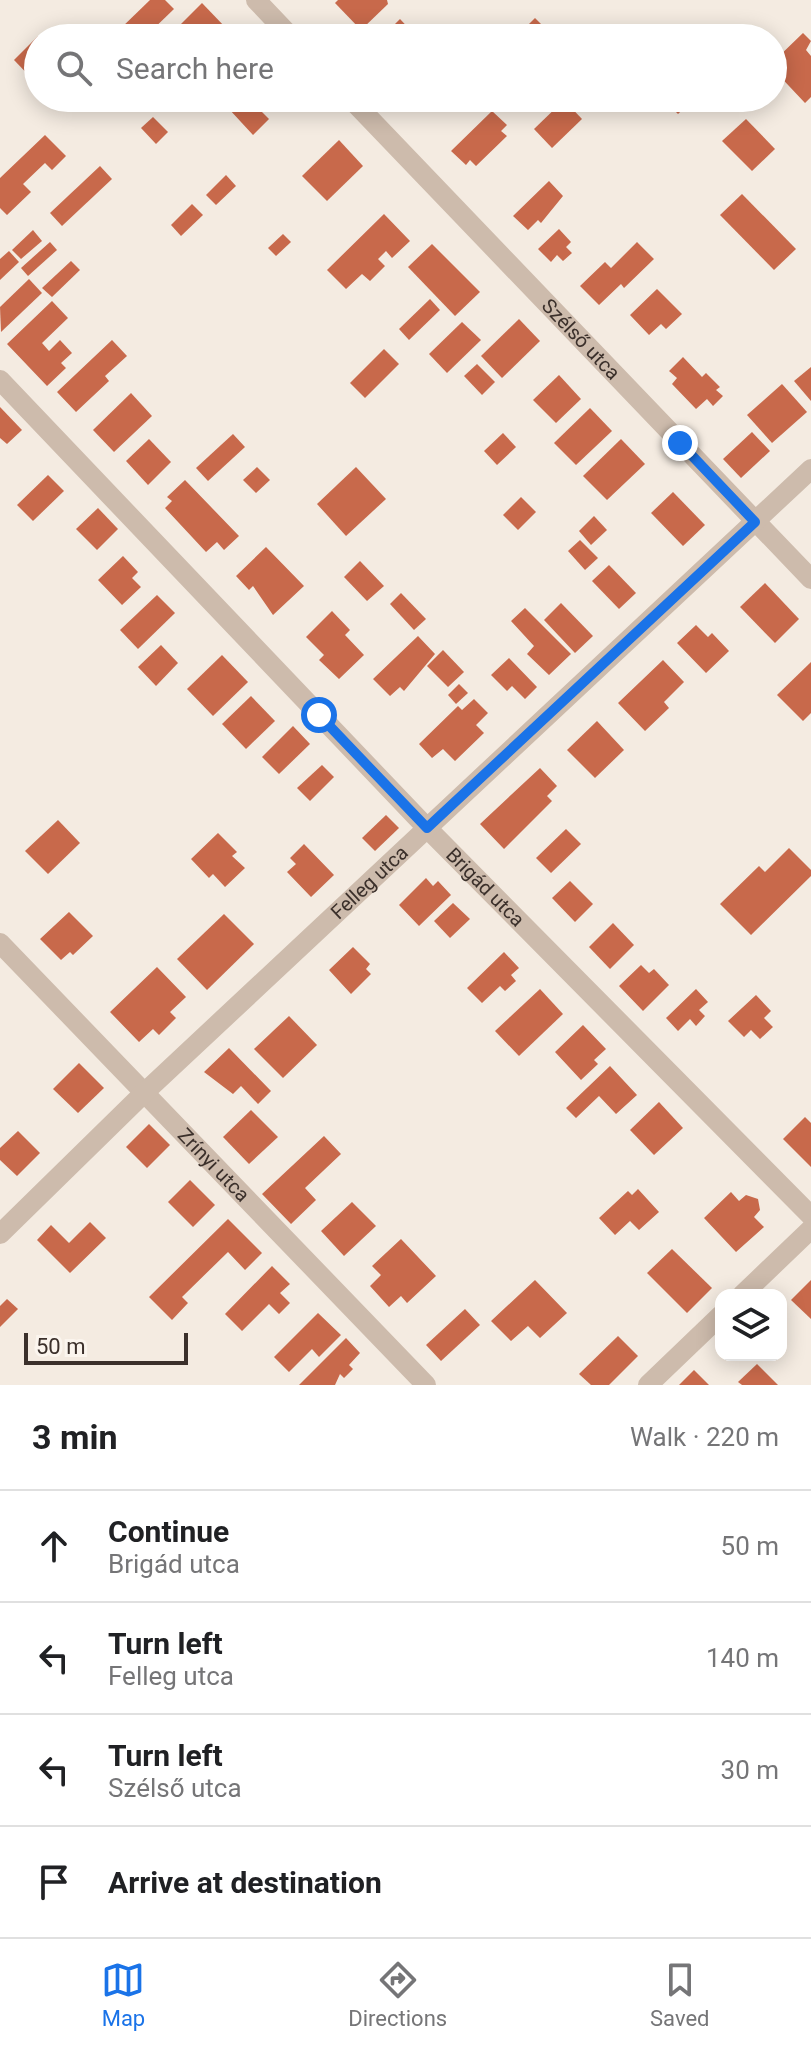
<!DOCTYPE html>
<meta charset="utf-8">
<style>
body{margin:0;font-family:Roboto,sans-serif;background:#f2f2f2;color:#202124}
.controls{position:absolute;right:24px;bottom:24px;display:grid;overflow:hidden;border-radius:16px;box-shadow:0 4px 20px #0003}
.controls button{width:72px;height:72px;display:grid;place-items:center;padding:0;border:0;border-bottom:2px solid #e0e0e0;background:#fff;color:#202124;font:40px sans-serif}
.scale{position:absolute;left:24px;bottom:20px;width:164px;box-sizing:border-box;padding-left:8px;border:4px solid #3b302b;border-top:0;font-size:22px;line-height:28px;white-space:nowrap;color:#3b302b;-webkit-text-stroke:6px #fbf5ee;paint-order:stroke}
.stop{position:absolute;width:24px;height:24px;margin:-18px;border:6px solid #1a73e8;border-radius:50%;background:#fff}
.stop.end{background:#1a73e8;border-color:#fff;box-shadow:0 2px 8px #0008}
.list{margin:0;padding:0;list-style:none}
h2{display:flex;justify-content:space-between;align-items:center;height:104px;margin:0;padding:0 32px;font-size:34px}
h2 small{font-size:26px;font-weight:400;color:#757577}
.list li{display:grid;grid-template-columns:52px 1fr auto;gap:24px;align-items:center;box-sizing:border-box;height:112px;padding:0 32px;border-top:2px solid #e0e0e0}
.list b{display:block;font-size:30px;white-space:nowrap}
.list p{margin:0;font-size:26px;white-space:nowrap;color:#757577}
.list em{font-size:26px;font-style:normal;color:#757577}
.icon{flex:none;width:44px;height:44px;fill:none;stroke:currentColor;stroke-width:2;stroke-linecap:round;stroke-linejoin:round}
.map{position:relative;flex:none;width:811px;height:1385px;overflow:hidden}
.search{position:absolute;background:#fff;box-shadow:0 4px 20px #0003;left:24px;right:24px;top:24px;height:88px;display:flex;align-items:center;gap:20px;box-sizing:border-box;padding:0 28px;border-radius:44px;color:#757577;font-size:30px}
.sheet{height:552px;background:#fff}
nav{display:flex;justify-content:space-around;align-items:center;box-sizing:border-box;height:112px;border-top:2px solid #e0e0e0;background:#fff;font-size:22px;color:#757577}
nav a{display:grid;justify-items:center;gap:4px}
nav .on{color:#1a73e8}
.map>svg:first-child{display:block}
.building{fill:#c8694b}
.lines{fill:none;stroke-linecap:round;stroke-linejoin:round}
.minor{stroke:#cdbbac;stroke-width:20}
.route{stroke:#1a73e8;stroke-width:10}
.labels{text-anchor:middle;stroke-width:8;stroke-linejoin:round;paint-order:stroke}
.street-label{font-size:20px;fill:#3b302b;stroke:#fbf5ee}
</style>
<div class="map">
<svg width="811" height="1385" viewBox="0 0 811 1385">
<rect width="100%" height="100%" fill="#f4ebe1"/>
<g class="building">
<path d="M150,0H165L174,9L144,38H126L119,30Z"/>
<path d="M338,0H387L388,4L361,30L335,3Z"/>
<path d="M202,3L226,28L215,38H176L172,33Z"/>
<path d="M535,18L555,38H515Z"/>
<path d="M400,19L416,36L381,38Z"/>
<path d="M803,33L811,41L806,50L811,56V97L805,103L773,69V62Z"/>
<path d="M38,36V85L14,60Z"/>
<path d="M241,98H289L278,108L271,101L261,111L269,119L253,135L229,109Z"/>
<path d="M402,98H424L413,109Z"/>
<path d="M662,98H695L678,114Z"/>
<path d="M564,100L582,119L552,148L534,129Z"/>
<path d="M492,111L507,125L501,131L507,136L476,166L470,160L466,165L451,151Z"/>
<path d="M153,117L168,132L156,144L141,128Z"/>
<path d="M746,119L775,149L752,171L722,141Z"/>
<path d="M45,135L66,156L52,170L45,163L23,184L31,192L7,215L0,208V178Z"/>
<path d="M339,140L363,166L327,201L302,176Z"/>
<path d="M100,166L112,179L62,226L50,213Z"/>
<path d="M226,175L236,186L216,205L206,195Z"/>
<path d="M549,181L563,196L541,223L538,220L528,230L513,216Z"/>
<path d="M742,194L796,249L774,270L720,215Z"/>
<path d="M192,204L203,215L181,236L171,225Z"/>
<path d="M384,214L410,241L392,258L386,251L378,259L385,266L370,281L362,274L346,289L327,270Z"/>
<path d="M559,229L571,242L566,247L572,253L563,261L557,255L551,262L538,249Z"/>
<path d="M33,230L42,241L21,259L12,250Z"/>
<path d="M283,234L291,242L276,256L268,248Z"/>
<path d="M50,242L57,250L28,276L21,268Z"/>
<path d="M637,242L654,259L624,288L621,284L599,305L580,286L605,262L611,268Z"/>
<path d="M432,244L480,292L455,316L408,267Z"/>
<path d="M9,251L19,262L0,280V259Z"/>
<path d="M71,261L80,270L52,297L42,288Z"/>
<path d="M29,279L42,293L1,332L0,307Z"/>
<path d="M657,289L682,314L666,329L661,324L649,335L630,315Z"/>
<path d="M430,299L440,310L409,340L399,329Z"/>
<path d="M52,301L68,318L42,343L49,351L60,340L72,353L61,363L66,368L47,386L7,344Z"/>
<path d="M519,319L540,341L502,378L481,356Z"/>
<path d="M462,322L481,340L447,373L429,354Z"/>
<path d="M112,340L127,356L105,376L109,381L76,412L57,392Z"/>
<path d="M384,349L399,364L365,398L350,383Z"/>
<path d="M683,357L702,377L706,373L720,387L716,390L723,396L713,406L707,399L696,409L672,384L677,378L669,371Z"/>
<path d="M477,364L495,382L482,395L464,376Z"/>
<path d="M811,367V401L794,381Z"/>
<path d="M559,375L581,399L556,423L533,400Z"/>
<path d="M782,384L807,412L772,443L747,415Z"/>
<path d="M131,393L152,416L114,452L93,430Z"/>
<path d="M0,407L22,430L7,444L0,438Z"/>
<path d="M590,408L612,431L576,465L554,443Z"/>
<path d="M752,432L770,451L741,478L723,459Z"/>
<path d="M503,433L516,447L497,465L484,451Z"/>
<path d="M233,434L245,447L208,481L196,468Z"/>
<path d="M149,439L171,462L148,485L126,461Z"/>
<path d="M621,439L645,464L607,500L583,476Z"/>
<path d="M257,467L270,480L256,493L243,480Z"/>
<path d="M356,467L386,499L346,536L317,504Z"/>
<path d="M48,475L64,491L33,521L17,505Z"/>
<path d="M185,480L239,536L224,550L217,542L206,552L165,508L172,501L167,497Z"/>
<path d="M673,492L705,525L683,546L651,513Z"/>
<path d="M521,497L536,512L518,530L503,515Z"/>
<path d="M98,508L118,529L97,550L76,529Z"/>
<path d="M594,516L607,530L591,545L579,531Z"/>
<path d="M580,540L598,558L585,570L568,551Z"/>
<path d="M266,547L304,586L273,615L253,586L249,590L236,576Z"/>
<path d="M123,556L138,572L132,578L141,587L122,605L98,580Z"/>
<path d="M360,561L384,586L367,601L344,577Z"/>
<path d="M609,565L636,593L619,609L592,581Z"/>
<path d="M765,583L799,619L775,643L740,607Z"/>
<path d="M401,593L426,619L414,630L390,604Z"/>
<path d="M157,595L175,613L138,649L120,630Z"/>
<path d="M561,603L593,636L575,653L544,620Z"/>
<path d="M525,608L571,654L549,675L527,654L534,646L511,621Z"/>
<path d="M332,611L350,630L345,635L364,655L339,679L319,660L324,655L306,637Z"/>
<path d="M696,625L708,637L712,633L729,651L706,673L677,643Z"/>
<path d="M418,636L435,654L404,691L400,687L390,696L373,679Z"/>
<path d="M161,645L178,663L156,686L138,667Z"/>
<path d="M443,650L464,672L448,687L427,666Z"/>
<path d="M222,655L248,682L213,716L187,689Z"/>
<path d="M509,658L537,687L525,699L512,686L507,691L491,675Z"/>
<path d="M663,660L684,682L664,702L669,708L645,731L618,703Z"/>
<path d="M811,662V713L803,721L777,695Z"/>
<path d="M459,684L468,693L456,704L448,695Z"/>
<path d="M251,696L275,721L246,749L222,724Z"/>
<path d="M474,699L488,713L476,725L484,733L455,761L443,749L432,758L419,744L458,706L462,710Z"/>
<path d="M597,721L624,750L595,778L567,750Z"/>
<path d="M293,726L310,744L279,774L262,757Z"/>
<path d="M322,765L334,777L310,801L297,788Z"/>
<path d="M540,768L557,786L547,796L552,801L504,849L480,824Z"/>
<path d="M386,815L399,828L375,851L362,838Z"/>
<path d="M58,820L80,843L48,874L25,851Z"/>
<path d="M566,829L581,844L551,873L536,858Z"/>
<path d="M218,833L237,852L232,856L245,868L225,887L213,874L209,878L191,859Z"/>
<path d="M304,844L334,875L311,897L287,872L296,864L290,858Z"/>
<path d="M789,848L811,870V876L751,935L720,904L759,866L765,872Z"/>
<path d="M426,878L433,886L438,881L451,895L419,926L399,905Z"/>
<path d="M570,881L593,904L575,922L552,898Z"/>
<path d="M453,903L470,919L450,938L434,921Z"/>
<path d="M69,912L93,936L73,955L70,952L61,960L40,939Z"/>
<path d="M224,914L254,944L207,990L177,959Z"/>
<path d="M613,923L634,945L610,969L589,947Z"/>
<path d="M353,947L370,964L366,969L371,974L351,994L329,970Z"/>
<path d="M504,952L519,968L511,975L516,981L505,991L500,986L482,1003L467,988Z"/>
<path d="M641,965L649,973L654,969L669,985L643,1011L619,986Z"/>
<path d="M157,967L186,997L170,1012L176,1018L159,1035L153,1029L139,1042L110,1012Z"/>
<path d="M540,989L563,1014L519,1056L495,1031Z"/>
<path d="M696,989L708,1002L699,1010L705,1016L696,1026L690,1019L678,1031L666,1018Z"/>
<path d="M756,995L771,1011L764,1018L773,1027L760,1039L751,1030L744,1037L728,1021Z"/>
<path d="M289,1016L317,1045L283,1078L254,1049Z"/>
<path d="M583,1025L606,1049L594,1060L598,1064L581,1080L555,1052Z"/>
<path d="M229,1048L271,1091L258,1104L241,1086L233,1094L204,1072Z"/>
<path d="M79,1063L104,1088L78,1113L53,1089Z"/>
<path d="M610,1066L637,1095L616,1114L599,1096L576,1118L566,1108Z"/>
<path d="M659,1102L683,1128L654,1155L630,1130Z"/>
<path d="M251,1110L278,1137L249,1164L223,1137Z"/>
<path d="M805,1117L811,1123V1167L783,1139Z"/>
<path d="M149,1124L170,1145L147,1168L126,1147Z"/>
<path d="M18,1131L40,1153L17,1176L0,1160V1148Z"/>
<path d="M324,1136L341,1154L305,1188L316,1200L291,1224L262,1194Z"/>
<path d="M190,1180L215,1205L193,1227L168,1202Z"/>
<path d="M638,1189L659,1212L639,1230L630,1221L615,1235L599,1218L628,1191L632,1195Z"/>
<path d="M731,1192L739,1201L746,1195L758,1199L760,1210L754,1217L764,1227L736,1252L704,1218Z"/>
<path d="M352,1202L376,1226L344,1256L321,1231Z"/>
<path d="M228,1219L262,1253L245,1270L228,1252L182,1297L188,1303L172,1320L149,1297Z"/>
<path d="M90,1222L106,1238L70,1273L37,1240L51,1225L69,1243Z"/>
<path d="M401,1239L436,1276L407,1303L401,1296L389,1307L370,1286L381,1275L372,1266Z"/>
<path d="M672,1249L712,1288L687,1313L647,1273Z"/>
<path d="M272,1266L290,1284L280,1293L290,1303L279,1314L269,1304L242,1331L225,1314Z"/>
<path d="M535,1280L567,1313L540,1338L528,1326L511,1341L491,1321Z"/>
<path d="M811,1280V1319L791,1300Z"/>
<path d="M7,1299L18,1309L0,1327V1306Z"/>
<path d="M465,1309L480,1325L441,1361L426,1345Z"/>
<path d="M318,1313L341,1335L319,1357L312,1349L289,1372L274,1357Z"/>
<path d="M618,1336L638,1356L609,1385H591L579,1374Z"/>
<path d="M346,1338L360,1353L349,1365L353,1369L344,1378L340,1374L335,1385H299Z"/>
<path d="M757,1364L778,1385H742L738,1382Z"/>
<path d="M694,1370L709,1385H679Z"/>
</g>
<g class="lines">
<g class="minor">
<path d="M256,0L292,38"/>
<path id="s1" d="M350,98L811,579"/>
<path id="s2" d="M0,380L427,828L811,1216"/>
<path id="s3" d="M0,943L426,1385"/>
<path id="s4" d="M0,1234L144,1093L811,469"/>
<path d="M742,1295L811,1229"/>
<path d="M648,1385L721,1315"/>
</g>
</g>
<g class="lines">
<path class="route" d="M319,715L427,828L755,522L680,443"/>
</g>
<g class="labels">
<g class="street-label">
<text dy="7" stroke="none"><textPath href="#s1" startOffset="334">Szélső utca</textPath></text>
<text dy="7" stroke="none"><textPath href="#s4" startOffset="510">Felleg utca</textPath></text>
<text dy="7" stroke="none"><textPath href="#s2" startOffset="702">Brigád utca</textPath></text>
<text dy="7" stroke="none"><textPath href="#s3" startOffset="308">Zrínyi utca</textPath></text>
</g>
</g>
</svg>
<div class="controls">
<button><svg class="icon" aria-label="layers" viewBox="0 0 24 24"><path d="M12 4l9 5-9 5-9-5zM3 14l9 5 9-5"/></svg></button>
</div>
<div class="scale">50 m</div>
<div class="stop" style="left:319px;top:715px"></div>
<div class="stop end" style="left:680px;top:443px"></div>
<div class="search"><svg class="icon" aria-label="search" viewBox="0 0 24 24"><circle cx="10" cy="10" r="6"/><path d="M15 15l6 6"/></svg>Search here</div>
</div>
<section class="sheet">
<h2>3 min<small>Walk · 220 m</small></h2>
<ul class="list">
<li><svg class="icon" aria-label="ahead" viewBox="0 0 24 24"><path d="M12 20V5M6 11l6-6 6 6"/></svg><div><b>Continue</b><p>Brigád utca</p></div><em>50 m</em></li>
<li><svg class="icon" aria-label="left" viewBox="0 0 24 24"><path d="M17 20v-9H6M10 6l-5 5 5 5"/></svg><div><b>Turn left</b><p>Felleg utca</p></div><em>140 m</em></li>
<li><svg class="icon" aria-label="left" viewBox="0 0 24 24"><path d="M17 20v-9H6M10 6l-5 5 5 5"/></svg><div><b>Turn left</b><p>Szélső utca</p></div><em>30 m</em></li>
<li><svg class="icon" aria-label="arrive" viewBox="0 0 24 24"><path d="M6 21V4h12l-3 4 3 4H6"/></svg><div><b>Arrive at destination</b></div></li>
</ul>
</section>
<nav>
<a class="on"><svg class="icon" aria-label="map" viewBox="0 0 24 24"><path d="M3 6l6-2 6 2 6-2v14l-6 2-6-2-6 2zM9 4v14M15 6v14"/></svg>Map</a>
<a><svg class="icon" aria-label="directions" viewBox="0 0 24 24"><path d="M12 3l9 9-9 9-9-9zM9 14v-3h6M13 9l2 2-2 2"/></svg>Directions</a>
<a><svg class="icon" aria-label="saved" viewBox="0 0 24 24"><path d="M7 4h10v16l-5-4-5 4z"/></svg>Saved</a>
</nav>
